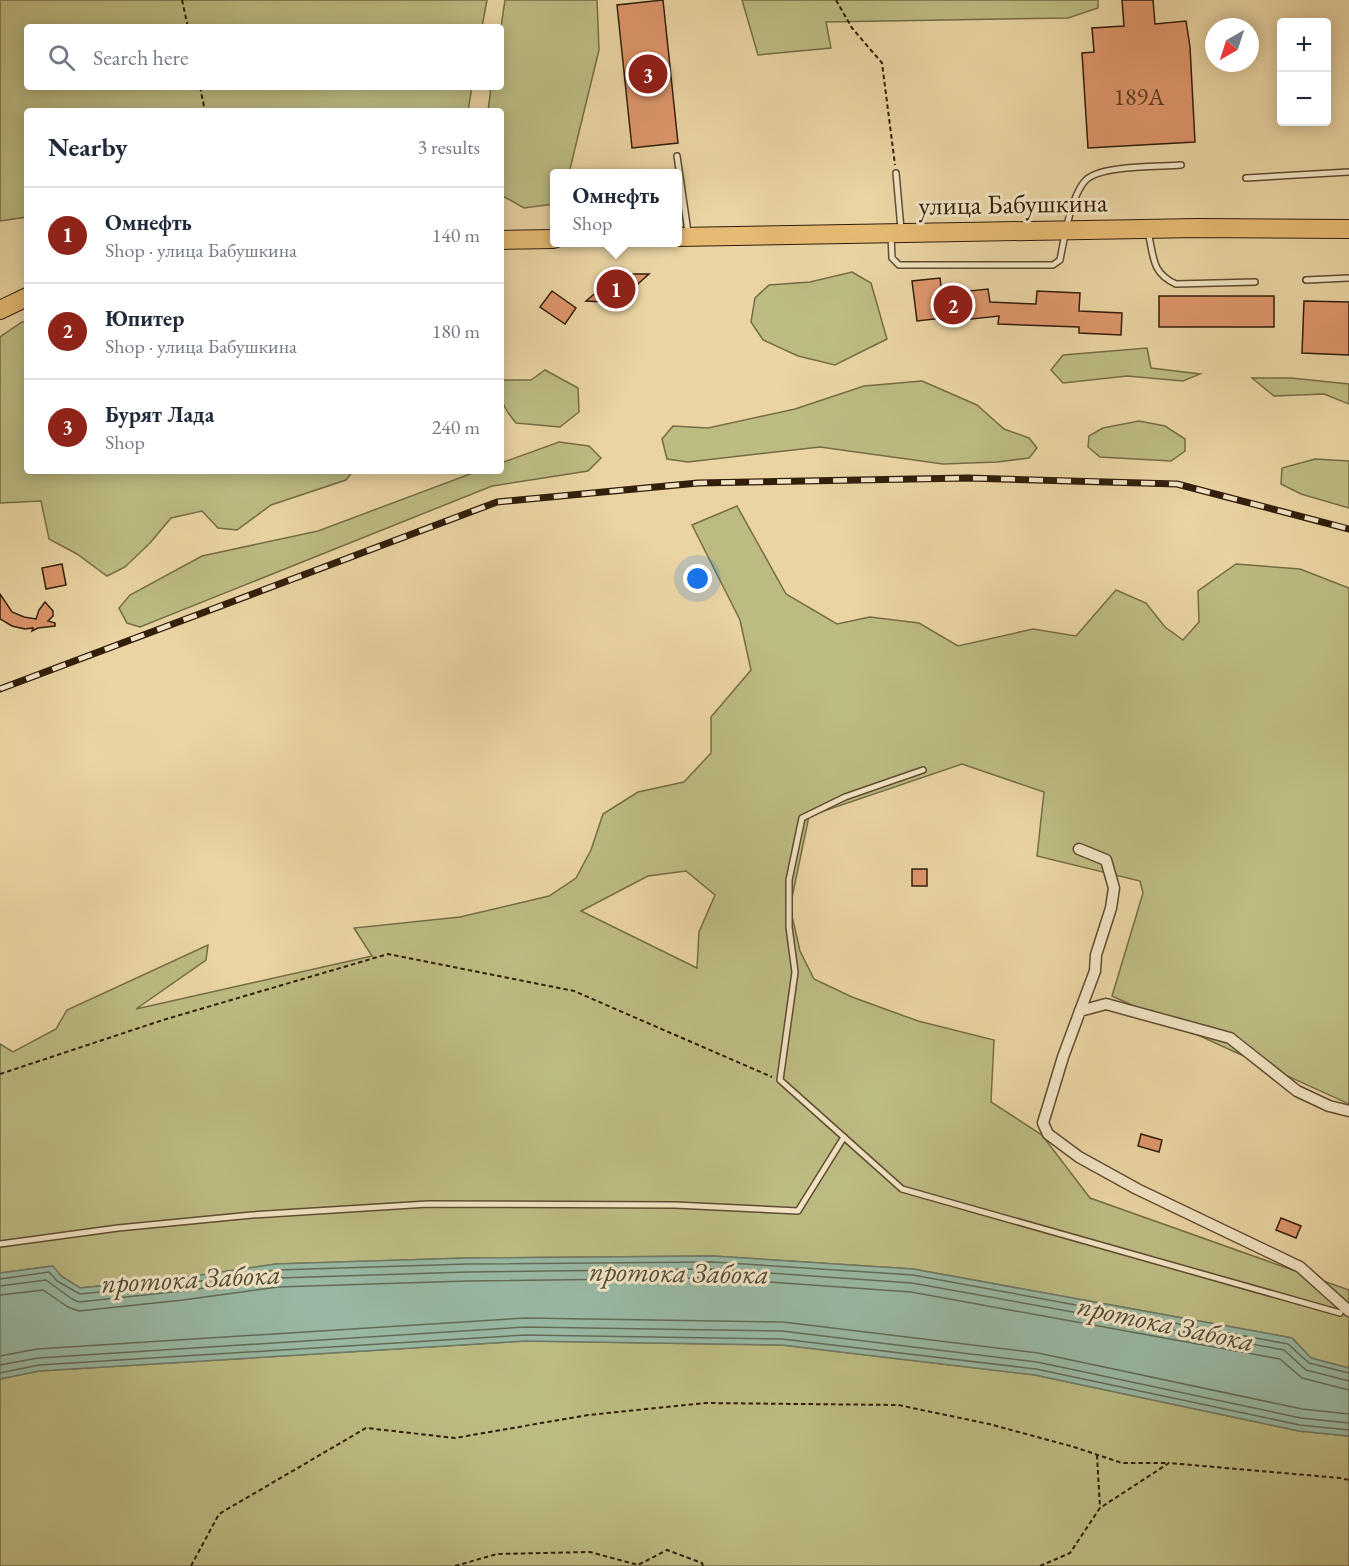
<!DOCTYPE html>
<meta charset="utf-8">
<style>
body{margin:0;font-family:"EB Garamond",serif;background:#f2f2f3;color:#1f2937}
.controls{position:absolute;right:18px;top:18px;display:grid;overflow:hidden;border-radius:6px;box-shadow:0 3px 15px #0003}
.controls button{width:54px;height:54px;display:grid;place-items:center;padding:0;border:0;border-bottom:2px solid #e0e1e3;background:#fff;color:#1f2937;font:30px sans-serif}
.compass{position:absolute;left:1205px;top:18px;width:54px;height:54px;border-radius:50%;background:#fff;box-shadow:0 3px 15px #0003;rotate:219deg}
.you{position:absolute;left:698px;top:579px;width:21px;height:21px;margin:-15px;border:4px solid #fff;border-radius:50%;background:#1a73e8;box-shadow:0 0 0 9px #1a73e833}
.badge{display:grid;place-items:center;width:39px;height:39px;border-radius:50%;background:#8f2418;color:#fff;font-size:20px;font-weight:700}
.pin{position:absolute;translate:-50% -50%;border:3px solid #fff;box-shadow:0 2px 6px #0006}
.popup{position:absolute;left:550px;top:169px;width:132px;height:78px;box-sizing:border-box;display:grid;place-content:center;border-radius:6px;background:#fff;filter:drop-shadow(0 2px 4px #0005);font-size:20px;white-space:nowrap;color:#747a83}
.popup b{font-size:22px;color:#1f2937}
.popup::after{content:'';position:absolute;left:50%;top:100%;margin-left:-12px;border:12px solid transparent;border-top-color:#fff}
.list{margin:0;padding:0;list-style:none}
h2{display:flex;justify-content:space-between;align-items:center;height:78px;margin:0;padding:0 24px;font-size:26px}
h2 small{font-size:20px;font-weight:400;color:#747a83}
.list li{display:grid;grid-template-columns:39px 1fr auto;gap:18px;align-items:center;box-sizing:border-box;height:96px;padding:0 24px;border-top:2px solid #e0e1e3}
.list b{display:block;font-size:22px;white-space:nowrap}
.list p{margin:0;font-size:20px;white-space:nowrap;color:#747a83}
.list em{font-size:20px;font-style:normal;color:#747a83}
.icon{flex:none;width:33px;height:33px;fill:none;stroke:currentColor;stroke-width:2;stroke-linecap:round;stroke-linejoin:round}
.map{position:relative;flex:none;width:1349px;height:1566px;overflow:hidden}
.search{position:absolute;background:#fff;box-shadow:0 3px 15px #0003;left:24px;top:24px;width:480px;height:66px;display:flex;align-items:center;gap:15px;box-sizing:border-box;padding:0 21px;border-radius:6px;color:#747a83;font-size:22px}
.panel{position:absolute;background:#fff;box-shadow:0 3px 15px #0003;left:24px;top:108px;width:480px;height:366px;border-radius:6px}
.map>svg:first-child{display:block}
.green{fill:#bcbb82;stroke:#766c46;stroke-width:1.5;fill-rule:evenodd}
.water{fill:#98b8a3;stroke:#6f7a66;stroke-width:1.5}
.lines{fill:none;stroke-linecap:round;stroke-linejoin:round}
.shore{stroke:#646b57;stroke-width:1.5}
.building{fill:#de956b;stroke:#311e0b;stroke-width:1.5}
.lane-casing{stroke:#5f4c31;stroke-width:8}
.street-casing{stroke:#5f4c31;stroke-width:13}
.primary-casing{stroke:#311e0b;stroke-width:20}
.path{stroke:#311e0b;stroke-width:2;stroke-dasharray:4.5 3;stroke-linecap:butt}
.lane{stroke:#f1e3c3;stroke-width:5}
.street{stroke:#f1e3c3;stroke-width:10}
.primary{stroke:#e5ba72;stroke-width:18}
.rail-casing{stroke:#311e0b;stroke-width:7}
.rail{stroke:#f1e3c3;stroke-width:4.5;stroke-dasharray:14;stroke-linecap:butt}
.labels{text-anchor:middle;stroke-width:6;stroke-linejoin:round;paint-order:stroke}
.number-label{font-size:24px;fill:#5c3c23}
.street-label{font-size:27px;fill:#311e0b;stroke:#f1e3c3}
.water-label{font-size:28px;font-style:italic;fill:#504c39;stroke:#f1e3c3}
</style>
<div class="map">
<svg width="1349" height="1566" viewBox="0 0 1349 1566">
<rect width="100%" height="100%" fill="#ead4a3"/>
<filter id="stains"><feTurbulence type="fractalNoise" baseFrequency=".00333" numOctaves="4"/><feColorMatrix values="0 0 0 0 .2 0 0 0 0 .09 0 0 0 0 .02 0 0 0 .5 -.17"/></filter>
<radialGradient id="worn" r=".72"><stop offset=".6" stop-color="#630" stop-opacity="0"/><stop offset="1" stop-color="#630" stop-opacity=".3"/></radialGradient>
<g class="green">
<path d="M0,0H487L482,27H27V87H472L468,111H27V217L0,221Z"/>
<path d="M505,0H597L599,50L569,173L554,174V204L524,208L501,195V111H488L491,87H501V27Z"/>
<path d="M742,0H1098V8L1068,18L826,22L831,48L758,55Z"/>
<path d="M852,272L871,283L887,339L835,365L798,356L763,340L751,322L755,298L769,285L810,282Z"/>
<path d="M22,322H27V471H353L346,480L271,505L237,530L218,528L202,511L171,518L150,543L125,567L107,576L77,554L49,539L41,501L0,503V337Z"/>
<path d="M1147,348L1151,368L1200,374L1183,381L1127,376L1063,383L1051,370L1063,355Z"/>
<path d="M545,370L578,388L579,412L560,427L516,423C502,406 501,402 501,380H531Z"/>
<path d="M1252,378H1291L1349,384V404L1324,394L1274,396Z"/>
<path d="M922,381L977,405L1004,429L1029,438L1037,448L1029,458L997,462L943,464L820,447L688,462L667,459L662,439L673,426L708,428L795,409L864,386Z"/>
<path d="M1139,421L1165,426L1185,439V451L1171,461L1100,457L1088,447L1089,436L1103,428Z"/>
<path d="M559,442L589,446L601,458L588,471L492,486L140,627L127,623L119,608L130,595L202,556L318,531L478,471H501V463Z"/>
<path d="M1315,459L1349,461V508L1301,494L1281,484L1282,468Z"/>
<path d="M737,506L786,594L837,624L870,617L919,623L958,646L1033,629L1076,636L1116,590L1146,603L1165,627L1183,640L1199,622L1198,591L1236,564L1300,569L1349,588V1104L1112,996L1143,893L1140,881L1037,856L1044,792L962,764L809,816L790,907L800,951L814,979L852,997L918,1021L994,1040L991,1102L1042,1135L1090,1198L1349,1290V1368L1311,1358L1292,1338L913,1269L713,1256L467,1258L276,1264L180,1278L80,1288L61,1276L52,1266L0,1273V1044L13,1052L56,1029L67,1010L208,945L206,960L136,1009L372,956L354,928L460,917L549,896L576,878L591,850L603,814L638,792L684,782L711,753V717L751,670L740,620L692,525ZM686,871L715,895L699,932L697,968L581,911L648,876Z"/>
<path d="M526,1341L782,1345L1035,1375L1299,1431L1349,1436V1566H0V1379L39,1371Z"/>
</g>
<path class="water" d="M713,1256L913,1269L1292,1338L1311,1358L1349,1368V1436L1299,1431L1035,1375L782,1345L526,1341L39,1371L0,1379V1273L53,1266L61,1276L80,1288L180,1278L276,1264L467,1258Z"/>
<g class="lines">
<g class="shore">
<path d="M0,1279L49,1272L57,1281L80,1294L181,1284L277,1270L467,1264L713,1262L913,1275L1288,1344L1309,1363L1349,1373"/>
<path d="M0,1286L46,1280L72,1299L79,1302L182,1291L278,1278L467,1272L713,1269L912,1283L1284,1350L1306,1370L1349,1381"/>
<path d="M0,1295L43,1290L68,1307L79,1311L183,1300L278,1287L467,1281L712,1278L911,1292L1280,1359L1302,1378L1349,1390"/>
<path d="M0,1356L37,1349L525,1318L783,1322L1038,1353L1302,1409L1349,1414"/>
<path d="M0,1365L38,1358L525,1327L782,1331L1037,1362L1301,1418L1349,1423"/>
<path d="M0,1373L39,1365L525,1335L782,1339L1036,1369L1300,1425L1349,1430"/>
</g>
</g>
<g class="building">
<path d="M663,0L678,143L632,148L617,5Z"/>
<path d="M1122,0H1153L1155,24L1186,21L1190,47L1195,142L1088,148L1082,53L1094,52L1092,28L1124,26Z"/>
<path d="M618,274H649L612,307L604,302L586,301Z"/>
<path d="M940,278L942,294L988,289L990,302L1036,304L1037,291L1080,293L1079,311L1122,313L1121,335L1079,333V327L998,324L999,316L943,322V318L917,321L912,281Z"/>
<path d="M552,291L576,308L565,324L540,307Z"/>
<rect x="1159" y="296" width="115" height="31"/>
<path d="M1304,301L1349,302V355L1302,353Z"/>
<path d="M62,564L66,585L46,589L42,568Z"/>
<path d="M0,594L12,612L24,617L36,619L39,610L45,602L53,611V616L48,621L55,623V626L38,628L32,631L33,628L25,629L12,626L0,619Z"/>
<rect x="912" y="869" width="15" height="17"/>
<path d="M1141,1134L1162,1140L1159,1152L1138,1146Z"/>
<path d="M1281,1218L1301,1226L1296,1238L1276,1230Z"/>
</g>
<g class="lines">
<g class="lane-casing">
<g id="lane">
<path d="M677,156L688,232"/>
<path d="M896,173L901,229"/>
<path d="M1246,178L1349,172"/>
<path d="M1148,232C1154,256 1151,273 1176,284L1255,282"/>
<path d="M891,235L892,258L899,265H1053L1060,260C1064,239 1071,195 1086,180C1101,165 1159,167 1181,165"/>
<path d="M1306,280L1349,278"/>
<path d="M923,770L845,797L802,818L789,880V927L795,972L780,1080L902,1189L1340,1313"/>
<path d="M0,1244L118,1228L252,1215L428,1204L675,1205L798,1211L844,1137"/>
</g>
</g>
<g class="street-casing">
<g id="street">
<path d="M1079,849L1106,860L1114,888L1111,908L1096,955L1095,971L1080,1011"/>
<path d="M1349,1111L1329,1106L1297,1091L1230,1038L1106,1004L1080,1011L1063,1057L1043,1123L1048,1134L1079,1157L1137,1189L1300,1267L1349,1311"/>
</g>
</g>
<g class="primary-casing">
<g id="primary">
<path d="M678,237L1198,228L1349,229"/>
<path d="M501,240L554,239"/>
<path d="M0,310L27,297"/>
</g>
</g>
<g class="path">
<path d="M182,0L188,27"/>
<path d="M836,0L852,28L882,63L895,165"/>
<path d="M200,87L205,111"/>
<path d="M0,1074L163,1020L388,954L574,991L772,1077"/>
<path d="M1097,1455L1100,1508"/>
<path d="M191,1566L219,1514L366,1428L455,1438L588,1415L706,1403L898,1405L989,1424L1074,1447L1122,1463H1169"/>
<path d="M455,1566L497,1554L590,1552L638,1565L667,1550L702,1563L703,1566"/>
<path d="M1040,1566L1070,1553L1100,1508L1169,1463L1340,1478L1349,1480"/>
</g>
<use href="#lane" class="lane"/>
<use href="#street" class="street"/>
<use href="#primary" class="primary"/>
<g class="rail-casing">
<path id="rail" d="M0,689L497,502L698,483L968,478L1177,484L1349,529"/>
</g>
<use href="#rail" class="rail"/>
</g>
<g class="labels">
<g class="number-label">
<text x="1139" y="105">189А</text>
</g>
<g class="street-label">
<text transform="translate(1013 204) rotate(-1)" y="9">улица Бабушкина</text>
</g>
<g class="water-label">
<text transform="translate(679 1272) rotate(1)" y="10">протока Забока</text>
<text transform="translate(191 1278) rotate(-3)" y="10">протока Забока</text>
<text transform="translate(1166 1323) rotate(12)" y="10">протока Забока</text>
</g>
</g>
<rect width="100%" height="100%" filter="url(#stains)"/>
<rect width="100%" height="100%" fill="url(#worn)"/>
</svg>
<div class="controls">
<button>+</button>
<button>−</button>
</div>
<svg class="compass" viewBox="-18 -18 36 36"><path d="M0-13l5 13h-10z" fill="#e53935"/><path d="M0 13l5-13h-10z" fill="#747a83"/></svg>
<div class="you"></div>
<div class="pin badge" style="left:616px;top:289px">1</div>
<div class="popup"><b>Омнефть</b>Shop</div>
<div class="pin badge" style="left:953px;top:305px">2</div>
<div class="pin badge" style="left:648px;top:74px">3</div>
<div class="search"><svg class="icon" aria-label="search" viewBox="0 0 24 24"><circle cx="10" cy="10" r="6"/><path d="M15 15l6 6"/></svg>Search here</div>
<section class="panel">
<h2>Nearby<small>3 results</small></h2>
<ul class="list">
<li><span class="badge">1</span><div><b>Омнефть</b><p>Shop · улица Бабушкина</p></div><em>140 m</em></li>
<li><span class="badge">2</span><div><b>Юпитер</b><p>Shop · улица Бабушкина</p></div><em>180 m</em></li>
<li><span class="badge">3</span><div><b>Бурят Лада</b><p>Shop</p></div><em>240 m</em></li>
</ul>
</section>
</div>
